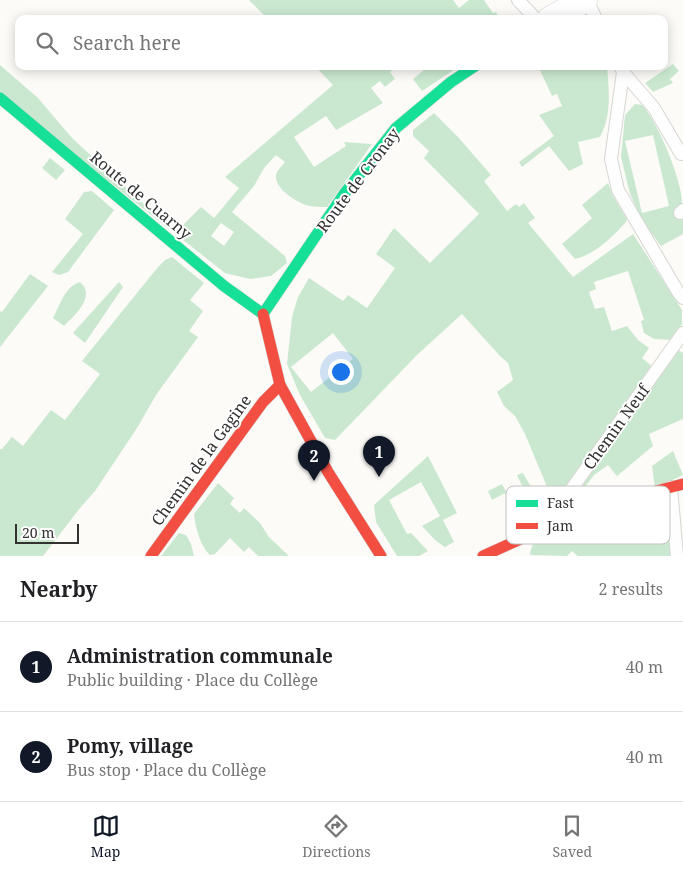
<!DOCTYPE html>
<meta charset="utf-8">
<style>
body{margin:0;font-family:"Noto Serif",serif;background:#f6f6f6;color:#202124}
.scale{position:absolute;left:15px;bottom:12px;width:64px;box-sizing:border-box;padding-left:5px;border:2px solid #343231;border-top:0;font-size:14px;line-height:18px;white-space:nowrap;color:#343231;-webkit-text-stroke:4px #fff;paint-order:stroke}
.you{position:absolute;left:340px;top:371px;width:18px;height:18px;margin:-12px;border:4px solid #fff;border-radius:50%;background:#1a73e8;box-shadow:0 0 0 8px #1a73e833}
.badge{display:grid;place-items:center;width:32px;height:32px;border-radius:50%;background:#111827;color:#fff;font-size:16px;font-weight:700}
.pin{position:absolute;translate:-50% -41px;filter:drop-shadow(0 1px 2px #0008)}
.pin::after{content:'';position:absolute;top:26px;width:18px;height:15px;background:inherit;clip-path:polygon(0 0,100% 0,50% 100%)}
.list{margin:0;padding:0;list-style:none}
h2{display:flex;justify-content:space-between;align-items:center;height:65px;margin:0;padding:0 20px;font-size:21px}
h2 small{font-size:16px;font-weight:400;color:#757577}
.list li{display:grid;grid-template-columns:32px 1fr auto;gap:15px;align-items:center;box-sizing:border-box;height:90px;padding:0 20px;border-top:1px solid #e0e0e0}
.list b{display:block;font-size:19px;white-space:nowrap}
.list p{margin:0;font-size:16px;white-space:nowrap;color:#757577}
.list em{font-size:16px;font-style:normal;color:#757577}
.icon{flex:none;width:28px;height:28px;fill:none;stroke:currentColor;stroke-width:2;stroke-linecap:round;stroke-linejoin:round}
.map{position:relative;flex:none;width:683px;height:556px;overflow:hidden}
.search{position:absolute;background:#fff;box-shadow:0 2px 12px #0003;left:15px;right:15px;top:15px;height:55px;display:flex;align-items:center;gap:12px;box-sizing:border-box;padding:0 18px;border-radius:10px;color:#757577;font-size:19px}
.sheet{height:245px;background:#fff}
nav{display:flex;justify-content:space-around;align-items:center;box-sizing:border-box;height:70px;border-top:1px solid #e0e0e0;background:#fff;font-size:14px;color:#757577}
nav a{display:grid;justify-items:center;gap:2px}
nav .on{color:#111827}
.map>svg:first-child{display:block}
.green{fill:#cae8cf;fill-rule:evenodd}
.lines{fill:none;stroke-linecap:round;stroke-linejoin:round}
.lane-casing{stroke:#d7d6d3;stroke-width:14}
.street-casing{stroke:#d7d6d3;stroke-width:26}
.fast-casing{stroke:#d7d6d3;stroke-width:12}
.jam-casing{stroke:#d7d6d3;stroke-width:12}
.lane{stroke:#fffefe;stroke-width:12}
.street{stroke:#fffefe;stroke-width:25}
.fast{stroke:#16e098;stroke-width:11}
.jam{stroke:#f24e42;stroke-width:11}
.labels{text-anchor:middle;stroke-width:4;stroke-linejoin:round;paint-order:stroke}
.street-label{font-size:16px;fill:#343231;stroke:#fff}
.key{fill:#fff;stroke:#c2c2c1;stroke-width:1}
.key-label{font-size:14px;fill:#343231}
</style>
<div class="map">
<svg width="683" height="556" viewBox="0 0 683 556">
<rect width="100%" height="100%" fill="#fdfbf8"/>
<g class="green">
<path d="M249,0H453L459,8L469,0H484L493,13L496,12L500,19H268Z"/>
<path d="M673,64L679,71L670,79L673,83L653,92L645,83Z"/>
<path d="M0,65L38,98L72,138L175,233L201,207L214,218L239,188L225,177L333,85L315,66H397L390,72L395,79L385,87L380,81L371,88L383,103L336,130L326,116L294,137L314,167L346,146L344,142L372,144L327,207C320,207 313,207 306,205C295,201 274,188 276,175C277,170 282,166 285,162L276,155L264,168L254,186L232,212L285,256L287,263L271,276L250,279L225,273L0,96ZM221,223L234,232L224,246L211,236Z"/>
<path d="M421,66H460L422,91L413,79L424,70Z"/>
<path d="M538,66H607C609,91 612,115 600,137L578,142L583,164L569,171L549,146L522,167L519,162L554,136L539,115L562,106L557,94L552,96Z"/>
<path d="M635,104L642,105C657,120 683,182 682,203C681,205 679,207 677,209L683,215V234L661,246L643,222L630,194L621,157L625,115ZM653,135L669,206L642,213L625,141Z"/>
<path d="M434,113L458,137L491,175L484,181L507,211L516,204L519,207L524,203L535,218L528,223L573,277L633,234L682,310V324L672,340L654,339L644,333L641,321L644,320L628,271L594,282L596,289L589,292L595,309L604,307L612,331L627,326L638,340L649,348L642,358L653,367L560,499L553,501L525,434L515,416L504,406L497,392L513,380L508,363L500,356L462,314L418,354L335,440L325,438L300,395L287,364L292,317L298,297L309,278L343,301L348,295L367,308L395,268L376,254L394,228L430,263L479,214L424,158L429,151L413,136V130ZM333,333L353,359L311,392L291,367Z"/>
<path d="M50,158L65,170L56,180L42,168Z"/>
<path d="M608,183L613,196L627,219L626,222C612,237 596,254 575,259L562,244L592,218L582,205Z"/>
<path d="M92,191L114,210L68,272L59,275L52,272L83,234L65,219L84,192Z"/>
<path d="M172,257L204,283L190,300L203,311L189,331L198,337L156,395L137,428L95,491L80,508L43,556H0V449H2L12,437L23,446L51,410L65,420L100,374L82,361L158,267L165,260Z"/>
<path d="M30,274L48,286L0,347V311L2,312Z"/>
<path d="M80,282C97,296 74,316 64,326L53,318C60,305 65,286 80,282Z"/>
<path d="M119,282L123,287L85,343L73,333Z"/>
<path d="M678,350L683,353V419L649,434L653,446L617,476L608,465L594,475L585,487L594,502L570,505L574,496Z"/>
<path d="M673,451L683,475L655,488L652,466Z"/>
<path d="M428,456L457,513L443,520L454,542L445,547L436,541L422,526L440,516L421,482L389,500L407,534L411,533L428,551L419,556H397L376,522L374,505Z"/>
<path d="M523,473L543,508L545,515L524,527L505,493L492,500L488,491L502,484L509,497L524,490L517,475Z"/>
<path d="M218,483L234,498L230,504L240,513L244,508L260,523L269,537L289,556H258L249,547L244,552L230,538L215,554L210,555C201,547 195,527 194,514Z"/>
<path d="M661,498L667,513L672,556H578L572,551L567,556L530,555L531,549L533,544Z"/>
<path d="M179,533L186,535L191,544L194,556H161Z"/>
</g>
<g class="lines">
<g class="lane-casing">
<g id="lane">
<path d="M518,0L536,19"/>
<path d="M587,0L596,19"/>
<path d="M620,66L623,72L611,159L618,190L678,292L683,298"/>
<path d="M623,72L654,108L681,154L683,153"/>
<path d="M680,213L683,210"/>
<path d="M671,487L677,556"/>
<path d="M554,523L556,514L563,501L683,333"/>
</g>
</g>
<g class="street-casing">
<path id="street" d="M550,19L585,0"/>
</g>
<g class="fast-casing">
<g id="fast">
<path d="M0,98L224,286L263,314"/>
<path d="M263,314L344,194L396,128L451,82L475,66"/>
</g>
</g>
<g class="jam-casing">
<g id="jam">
<path d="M263,314L280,385L328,472L381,556"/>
<path d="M151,556L263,402L280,385"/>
<path d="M483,556L554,524L637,496L683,484"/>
</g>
</g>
<use href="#lane" class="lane"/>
<use href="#street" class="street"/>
<use href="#fast" class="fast"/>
<use href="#jam" class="jam"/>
</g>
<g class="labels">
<g class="street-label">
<text transform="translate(358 180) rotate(-53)" y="6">Route de Cronay</text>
<text transform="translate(141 195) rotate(40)" y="6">Route de Cuarny</text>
<text transform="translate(616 427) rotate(-54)" y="6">Chemin Neuf</text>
<text transform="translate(201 460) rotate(-54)" y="6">Chemin de la Gagine</text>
</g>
</g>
<rect x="506" y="486" width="164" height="58" rx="8" class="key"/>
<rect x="516" y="500" width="22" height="7" fill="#16e098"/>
<rect x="516" y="523" width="22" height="6" fill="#f24e42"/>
<g class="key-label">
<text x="547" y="508">Fast</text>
<text x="547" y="531">Jam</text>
</g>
</svg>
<div class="scale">20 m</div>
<div class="you"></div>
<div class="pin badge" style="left:379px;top:477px">1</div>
<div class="pin badge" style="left:314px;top:481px">2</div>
<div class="search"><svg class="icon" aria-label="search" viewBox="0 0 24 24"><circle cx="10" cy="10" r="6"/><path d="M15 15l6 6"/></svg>Search here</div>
</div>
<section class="sheet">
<h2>Nearby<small>2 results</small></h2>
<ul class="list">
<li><span class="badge">1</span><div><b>Administration communale</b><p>Public building · Place du Collège</p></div><em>40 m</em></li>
<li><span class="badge">2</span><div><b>Pomy, village</b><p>Bus stop · Place du Collège</p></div><em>40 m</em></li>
</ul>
</section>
<nav>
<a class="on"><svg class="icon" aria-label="map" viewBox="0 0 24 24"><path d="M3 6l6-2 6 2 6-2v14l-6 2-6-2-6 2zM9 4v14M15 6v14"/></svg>Map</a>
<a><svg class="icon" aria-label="directions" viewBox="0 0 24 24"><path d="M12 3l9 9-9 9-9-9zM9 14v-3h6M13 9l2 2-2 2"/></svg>Directions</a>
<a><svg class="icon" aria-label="saved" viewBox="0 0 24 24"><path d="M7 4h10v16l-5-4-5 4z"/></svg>Saved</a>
</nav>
